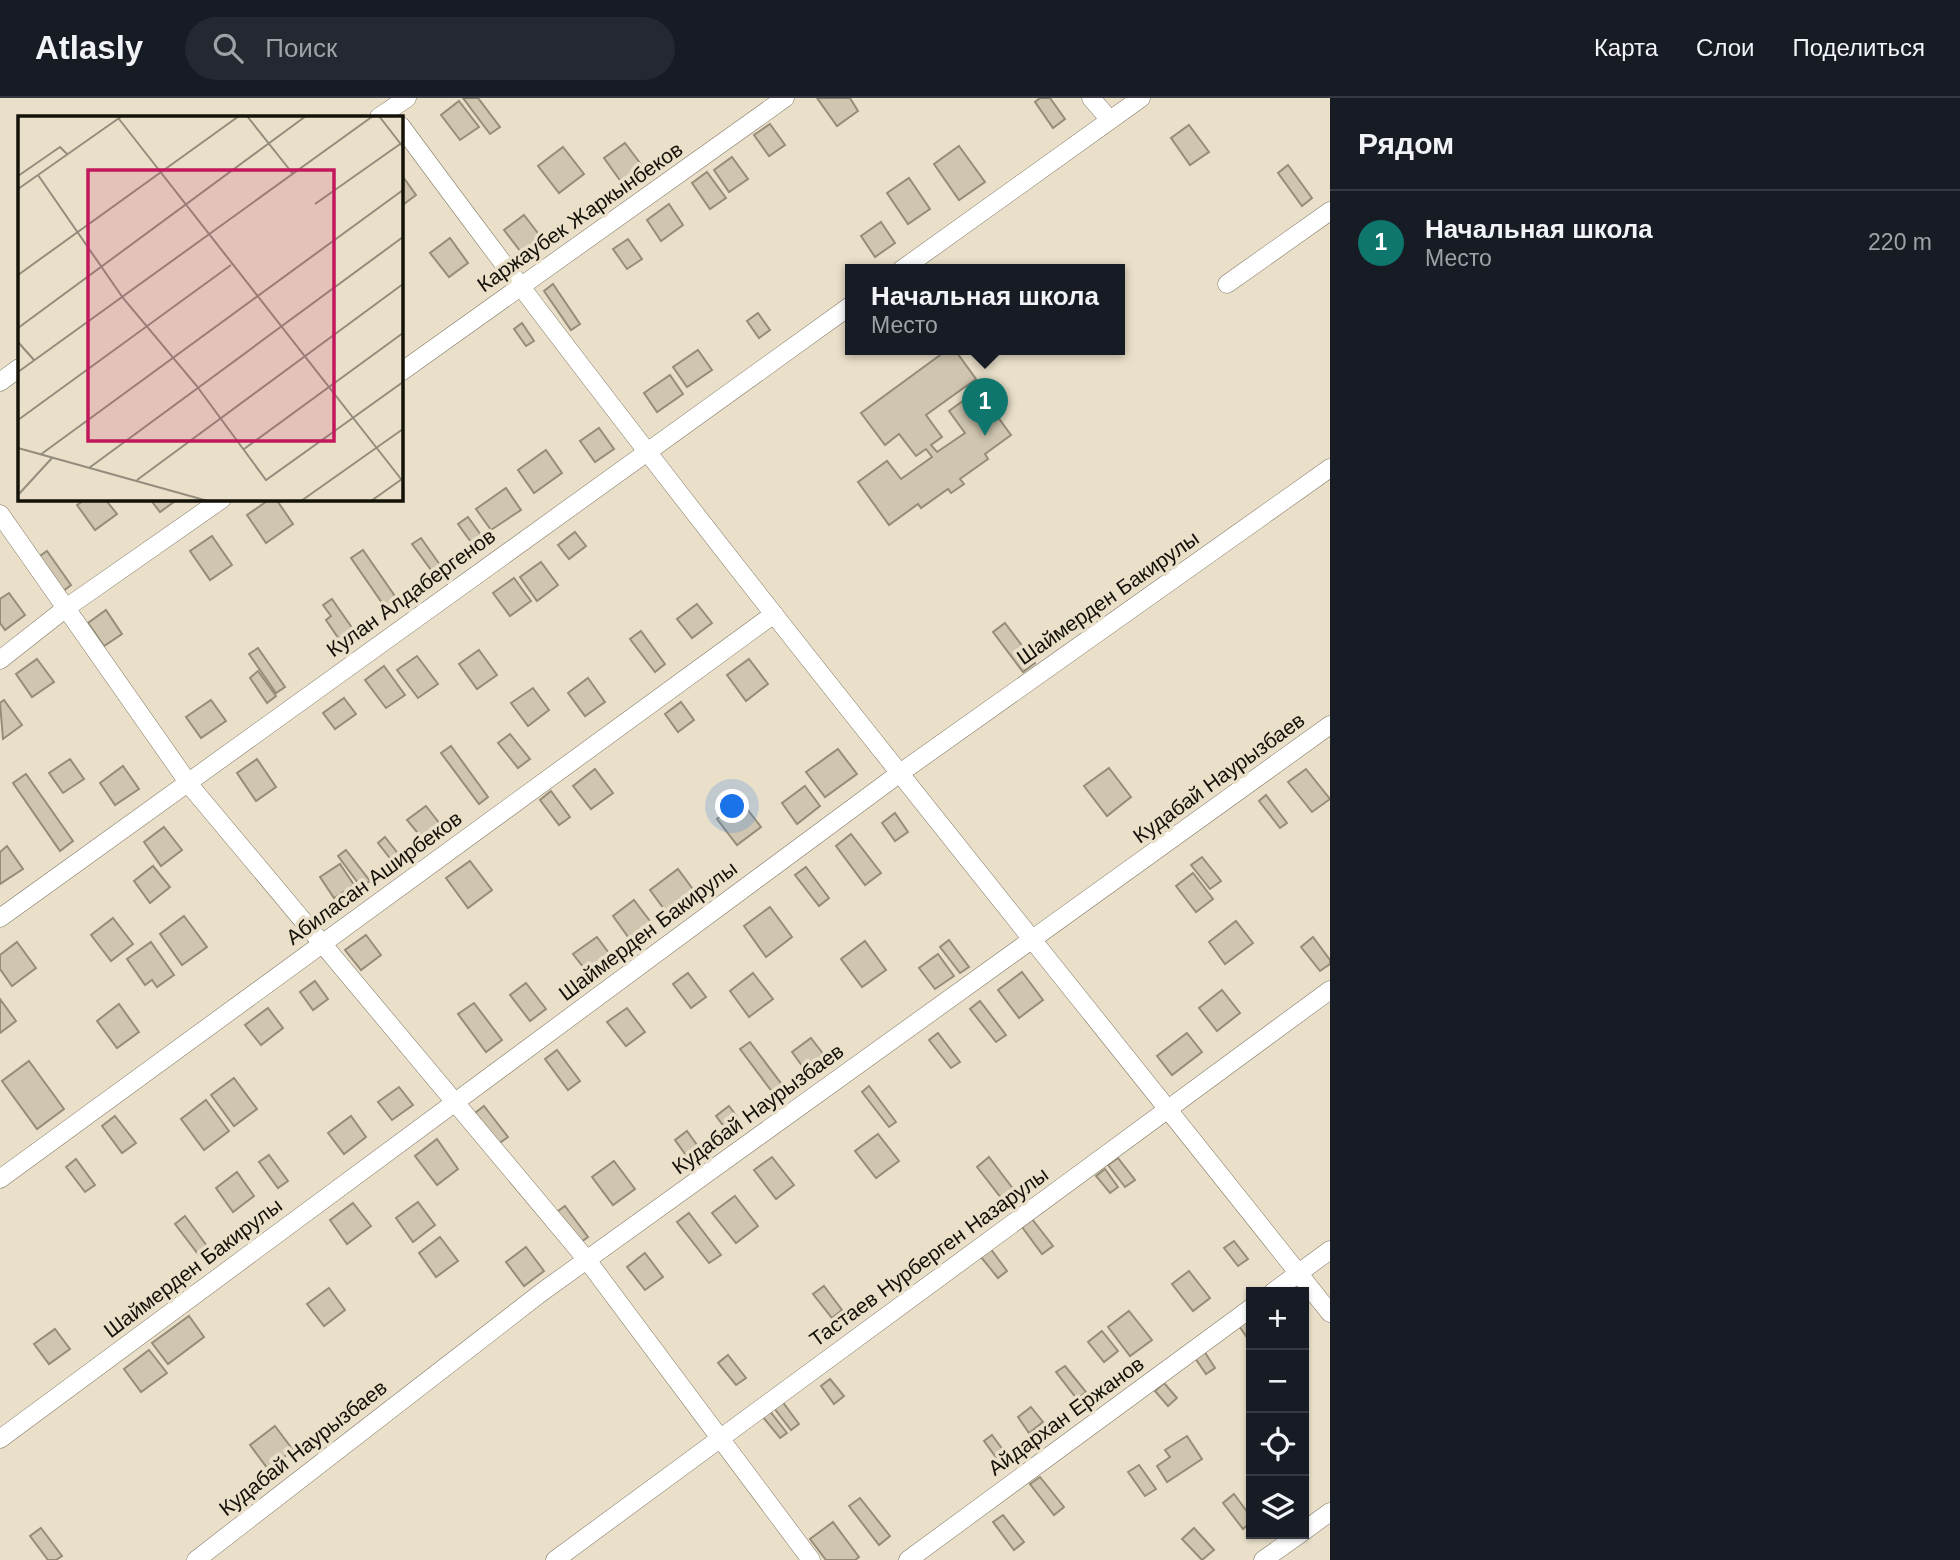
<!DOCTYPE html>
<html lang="ru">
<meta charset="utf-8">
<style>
body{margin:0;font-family:Helvetica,sans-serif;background:#242831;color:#f1f3f6}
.controls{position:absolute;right:21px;bottom:21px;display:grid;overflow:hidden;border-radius:0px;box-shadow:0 2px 5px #0004}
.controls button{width:63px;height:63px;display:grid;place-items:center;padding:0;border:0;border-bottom:2px solid #363941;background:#171b24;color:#f1f3f6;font:35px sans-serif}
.you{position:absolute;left:733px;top:709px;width:24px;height:24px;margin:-18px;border:5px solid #fff;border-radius:50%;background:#1a73e8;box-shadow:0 0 0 10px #1a73e833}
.badge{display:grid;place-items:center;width:46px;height:46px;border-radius:50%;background:#0f766e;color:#fff;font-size:23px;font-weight:700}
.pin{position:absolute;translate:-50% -58px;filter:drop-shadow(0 2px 4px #0008)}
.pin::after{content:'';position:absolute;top:37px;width:24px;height:21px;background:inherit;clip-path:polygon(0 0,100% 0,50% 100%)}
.popup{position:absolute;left:845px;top:166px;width:280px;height:91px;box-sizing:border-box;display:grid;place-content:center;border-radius:0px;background:#171b24;filter:drop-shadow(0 2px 5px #0005);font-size:23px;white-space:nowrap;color:#9ea1a6}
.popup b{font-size:26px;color:#f1f3f6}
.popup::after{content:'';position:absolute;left:50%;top:100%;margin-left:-14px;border:14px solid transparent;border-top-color:#171b24}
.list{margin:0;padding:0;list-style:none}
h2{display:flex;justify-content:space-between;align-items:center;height:91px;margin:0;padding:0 28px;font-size:30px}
h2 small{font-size:23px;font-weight:400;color:#9ea1a6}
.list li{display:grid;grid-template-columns:46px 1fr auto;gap:21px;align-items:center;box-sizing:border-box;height:105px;padding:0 28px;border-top:2px solid #363941}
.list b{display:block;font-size:26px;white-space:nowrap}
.list p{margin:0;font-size:23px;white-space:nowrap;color:#9ea1a6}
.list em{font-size:23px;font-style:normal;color:#9ea1a6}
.icon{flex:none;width:38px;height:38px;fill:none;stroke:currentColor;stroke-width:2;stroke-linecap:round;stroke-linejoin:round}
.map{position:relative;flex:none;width:1330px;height:1462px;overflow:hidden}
header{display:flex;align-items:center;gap:42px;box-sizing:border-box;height:98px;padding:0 35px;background:#171b24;border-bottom:2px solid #363941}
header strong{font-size:33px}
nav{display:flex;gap:38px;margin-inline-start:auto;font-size:24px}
.search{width:490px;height:63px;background:#242831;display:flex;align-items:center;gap:18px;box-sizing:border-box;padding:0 24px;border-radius:38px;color:#9ea1a6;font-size:26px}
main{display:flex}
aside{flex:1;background:#171b24}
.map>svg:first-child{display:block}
.building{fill:#d0c6b0;stroke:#968d78;stroke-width:2}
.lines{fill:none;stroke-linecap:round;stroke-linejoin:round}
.minor-casing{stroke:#807763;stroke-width:19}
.minor{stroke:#fff;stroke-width:18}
.labels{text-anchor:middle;stroke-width:7;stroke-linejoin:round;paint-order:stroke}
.street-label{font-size:21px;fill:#141109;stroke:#eae0ca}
.inset-road{fill:none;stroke:#948d7d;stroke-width:2}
.view{fill:#c2185b;fill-opacity:0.15;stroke:#c2185b;stroke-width:3.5}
.inset-edge{fill:none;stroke:#141109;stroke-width:3.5}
</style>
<header>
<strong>Atlasly</strong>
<div class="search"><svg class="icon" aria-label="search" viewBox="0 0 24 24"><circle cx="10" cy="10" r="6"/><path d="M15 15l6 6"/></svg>Поиск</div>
<nav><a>Карта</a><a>Слои</a><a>Поделиться</a></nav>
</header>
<main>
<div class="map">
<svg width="1330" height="1462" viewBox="0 0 1330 1462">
<rect width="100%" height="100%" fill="#eae0ca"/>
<g class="building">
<path d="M463,0H478L500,29L490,36Z"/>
<path d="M817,0H850L858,13L837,28Z"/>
<path d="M1040,0H1050L1065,21L1053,30L1035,4Z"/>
<path d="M459,3L479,29L460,42L441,17Z"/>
<path d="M770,26L785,47L769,58L754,37Z"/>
<path d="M1189,27L1209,54L1190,67L1171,40Z"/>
<path d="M625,45L643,69L622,85L604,60Z"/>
<path d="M959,48L985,84L959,102L934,66Z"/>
<path d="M563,49L584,76L559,95L538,68Z"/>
<path d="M732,59L748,81L729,94L714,72Z"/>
<path d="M1288,67L1312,100L1302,108L1278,75Z"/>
<path d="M707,74L726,100L710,111L692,85Z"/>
<path d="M401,76L416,97L404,106L401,101Z"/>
<path d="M909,80L930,111L908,126L887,95Z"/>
<path d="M669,106L683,127L661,143L647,122Z"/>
<path d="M524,117L544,143L524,158L504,132Z"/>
<path d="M881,124L895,145L875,159L861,138Z"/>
<path d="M450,140L468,165L449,179L430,155Z"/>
<path d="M628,141L642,161L627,171L613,151Z"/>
<path d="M553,186L580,226L571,232L544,193Z"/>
<path d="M758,215L770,232L759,240L747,223Z"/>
<path d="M522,225L534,243L526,248L514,231Z"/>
<path d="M698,252L712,272L687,289L673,269Z"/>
<path d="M947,252H955L976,281L926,317L942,339L931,347L937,354L965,335L949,313L978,292L1011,337L985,356L988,361L960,381L964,386L951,395L948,391L921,410L918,406L889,427L858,384L887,363L901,381L932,359L926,351L916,358L899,336L885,347L861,315Z"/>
<path d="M670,277L683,296L657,314L644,295Z"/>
<path d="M599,330L614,351L595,364L580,343Z"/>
<path d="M546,352L562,375L534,395L518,372Z"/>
<path d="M506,390L521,412L491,432L476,411Z"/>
<path d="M86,401H105L117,416L95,432L77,407Z"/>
<path d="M150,401H178L160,414Z"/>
<path d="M270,401H276L293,426L266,445L247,417Z"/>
<path d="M468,419L486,444L476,451L458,426Z"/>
<path d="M575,434L586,448L569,461L558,447Z"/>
<path d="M212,438L232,467L210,482L190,453Z"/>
<path d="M421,440L445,474L437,480L412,446Z"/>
<path d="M363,452L399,504L387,512L351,460Z"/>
<path d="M47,453L71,487L62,494L37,460Z"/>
<path d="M541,464L558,487L537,503L520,479Z"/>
<path d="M514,480L531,503L510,518L493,495Z"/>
<path d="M9,495L25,517L5,532L0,525V501Z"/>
<path d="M332,501L357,537L343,547L326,522L331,518L323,507Z"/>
<path d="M697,506L712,525L692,540L677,521Z"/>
<path d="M106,512L122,536L104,548L88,525Z"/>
<path d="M1005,525L1035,565L1023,574L993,534Z"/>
<path d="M641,533L665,566L655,574L630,541Z"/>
<path d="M258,550L285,589L276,595L249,556Z"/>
<path d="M479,552L497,577L477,591L459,566Z"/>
<path d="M417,558L438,586L418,600L397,572Z"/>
<path d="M37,561L54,584L32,599L16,576Z"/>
<path d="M749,561L768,586L746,603L727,577Z"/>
<path d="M384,568L405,597L386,610L365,582Z"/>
<path d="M258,573L276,598L267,605L250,580Z"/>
<path d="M588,580L605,604L585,618L568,595Z"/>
<path d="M533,590L549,612L528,628L511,605Z"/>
<path d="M344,600L356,616L335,631L323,615Z"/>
<path d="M4,602L22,627L3,641L0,605Z"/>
<path d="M211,602L226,623L201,640L186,619Z"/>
<path d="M681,604L694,622L678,634L665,616Z"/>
<path d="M510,636L530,661L518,670L498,645Z"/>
<path d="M451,648L488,699L479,706L441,655Z"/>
<path d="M838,651L857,676L825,699L806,674Z"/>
<path d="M70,661L84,681L63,695L49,675Z"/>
<path d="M257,661L276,689L256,703L237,675Z"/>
<path d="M123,668L139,691L115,707L100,685Z"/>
<path d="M1109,670L1131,699L1107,718L1084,688Z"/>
<path d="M595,671L613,695L591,711L573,688Z"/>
<path d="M1306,671L1330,701L1312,714L1288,684Z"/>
<path d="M26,676L73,743L60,753L13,685Z"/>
<path d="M805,688L820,708L797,726L782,705Z"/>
<path d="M551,693L570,719L559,727L540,702Z"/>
<path d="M1266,697L1287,725L1280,730L1259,703Z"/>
<path d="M741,703L761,729L737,747L717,721Z"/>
<path d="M426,708L440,726L422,740L407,722Z"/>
<path d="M895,715L908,734L895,743L882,725Z"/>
<path d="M164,729L182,752L161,768L144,744Z"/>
<path d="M851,736L881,775L865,787L836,748Z"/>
<path d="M385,739L400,758L393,764L378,745Z"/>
<path d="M7,748L23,771L0,786V754Z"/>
<path d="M346,752L370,783L361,789L338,758Z"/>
<path d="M1202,759L1221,783L1210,791L1191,767Z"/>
<path d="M470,763L492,792L468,810L446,780Z"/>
<path d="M340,766L354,787L334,800L320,779Z"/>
<path d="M153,768L170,789L150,805L134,783Z"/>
<path d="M806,769L829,800L819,808L795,777Z"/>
<path d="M678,771L695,794L667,815L650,792Z"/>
<path d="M1193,775L1213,801L1196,814L1176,788Z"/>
<path d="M634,802L656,831L634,847L613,818Z"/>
<path d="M770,809L792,839L766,859L744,828Z"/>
<path d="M184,818L207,849L182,867L160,836Z"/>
<path d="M113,820L133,846L111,863L91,837Z"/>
<path d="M1236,823L1253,845L1225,866L1209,844Z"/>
<path d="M366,837L381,857L361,872L345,852Z"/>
<path d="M597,839L614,862L591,879L573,856Z"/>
<path d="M1313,839L1330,862V866L1320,873L1301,849Z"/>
<path d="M949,842L969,869L960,875L940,849Z"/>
<path d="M865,843L886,872L862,889L841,861Z"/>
<path d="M17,844L36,870L12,888L0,871V857Z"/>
<path d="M151,844L174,877L157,889L152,882L145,887L127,861Z"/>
<path d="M938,856L954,878L935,891L919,870Z"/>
<path d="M1022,874L1043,902L1019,920L998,892Z"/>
<path d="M688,875L706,899L691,910L673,886Z"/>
<path d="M753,875L773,901L749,919L730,893Z"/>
<path d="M315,883L328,901L313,912L300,894Z"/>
<path d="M526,885L546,911L530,923L510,897Z"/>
<path d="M1222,892L1240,915L1217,933L1199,910Z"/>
<path d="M0,901L16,923L0,935Z"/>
<path d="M980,903L1006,937L996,944L970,911Z"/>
<path d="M474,905L502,942L486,954L458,916Z"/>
<path d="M119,906L139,934L117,950L97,923Z"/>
<path d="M268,910L283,930L261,947L245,927Z"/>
<path d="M627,910L645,934L626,948L607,924Z"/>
<path d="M938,935L960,964L951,970L929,942Z"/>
<path d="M1187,935L1202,954L1172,977L1157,958Z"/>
<path d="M811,940L830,965L811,980L792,954Z"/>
<path d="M750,944L789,996L779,1003L740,951Z"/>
<path d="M557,952L580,983L568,992L545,961Z"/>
<path d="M29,963L64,1011L37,1031L2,983Z"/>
<path d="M234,980L257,1011L234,1028L211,997Z"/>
<path d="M869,988L896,1024L889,1029L862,994Z"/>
<path d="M399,989L413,1007L392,1022L378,1004Z"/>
<path d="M206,1002L229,1033L204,1052L181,1021Z"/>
<path d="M484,1008L508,1039L498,1046L475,1015Z"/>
<path d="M729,1008L744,1028L731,1038L716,1018Z"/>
<path d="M115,1018L136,1045L122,1055L102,1028Z"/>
<path d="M351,1018L366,1039L344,1056L328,1035Z"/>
<path d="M687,1033L705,1058L693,1067L675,1042Z"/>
<path d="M878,1036L899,1063L876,1080L855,1053Z"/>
<path d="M437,1041L458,1071L437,1087L415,1058Z"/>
<path d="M269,1057L288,1083L278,1090L259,1064Z"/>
<path d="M772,1059L794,1087L776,1101L754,1072Z"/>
<path d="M989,1059L1014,1092L1002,1101L977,1069Z"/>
<path d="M1118,1060L1135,1082L1125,1089L1108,1067Z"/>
<path d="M76,1061L95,1087L85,1094L66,1069Z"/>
<path d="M614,1063L635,1091L613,1107L592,1079Z"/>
<path d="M1105,1071L1118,1089L1110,1095L1096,1078Z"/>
<path d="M237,1074L254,1098L233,1114L216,1090Z"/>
<path d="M735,1098L758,1128L736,1145L712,1115Z"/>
<path d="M418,1104L435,1127L413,1144L396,1120Z"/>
<path d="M353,1105L371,1128L347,1146L330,1122Z"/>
<path d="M565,1108L588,1139L577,1147L554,1116Z"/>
<path d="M689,1115L721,1157L709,1165L677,1124Z"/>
<path d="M185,1118L207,1148L198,1156L175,1126Z"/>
<path d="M1032,1121L1053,1148L1042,1156L1022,1129Z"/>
<path d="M440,1139L458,1163L436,1179L419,1155Z"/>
<path d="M1234,1143L1248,1161L1238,1168L1224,1150Z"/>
<path d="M526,1149L544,1173L524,1188L506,1164Z"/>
<path d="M990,1150L1007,1173L998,1180L980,1158Z"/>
<path d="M645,1155L663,1179L645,1192L627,1169Z"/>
<path d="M1189,1173L1210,1200L1193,1213L1172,1186Z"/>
<path d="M824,1188L842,1212L832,1220L813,1196Z"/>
<path d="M329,1190L345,1212L324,1228L307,1206Z"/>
<path d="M1129,1213L1152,1242L1130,1258L1108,1229Z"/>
<path d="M189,1218L204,1239L168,1266L152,1245Z"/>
<path d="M1249,1221L1251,1224V1245L1239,1228Z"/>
<path d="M55,1231L70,1251L49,1266L34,1246Z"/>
<path d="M1102,1233L1118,1253L1104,1264L1088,1244Z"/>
<path d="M149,1252L167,1275L141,1294L124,1271Z"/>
<path d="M1204,1253L1215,1270L1206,1276L1195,1260Z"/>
<path d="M728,1257L746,1280L736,1287L718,1265Z"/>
<path d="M1065,1268L1086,1294L1077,1301L1056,1274Z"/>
<path d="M830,1281L844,1298L834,1306L821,1288Z"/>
<path d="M1164,1285L1177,1300L1168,1308L1155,1293Z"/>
<path d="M782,1303L799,1326L791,1332L774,1310Z"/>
<path d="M1031,1309L1043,1324L1029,1335L1018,1319Z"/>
<path d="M769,1312L787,1335L780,1340L762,1318Z"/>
<path d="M275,1328L293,1352L268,1371L250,1347Z"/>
<path d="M992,1337L1006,1356L998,1362L984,1343Z"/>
<path d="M1187,1338L1202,1361L1167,1384L1157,1368L1170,1359L1165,1352Z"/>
<path d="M1139,1367L1156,1391L1145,1398L1128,1374Z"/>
<path d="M1040,1379L1064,1409L1054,1417L1030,1386Z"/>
<path d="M1234,1396L1251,1419V1424L1243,1431L1223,1405Z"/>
<path d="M860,1400L890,1438L879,1447L849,1408Z"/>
<path d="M1003,1417L1024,1444L1014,1452L993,1424Z"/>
<path d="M833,1424L859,1459L855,1462H826L810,1441Z"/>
<path d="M41,1430L62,1458L56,1462H48L30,1438Z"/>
<path d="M1194,1430L1214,1452L1202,1462L1182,1441Z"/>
</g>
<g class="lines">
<g class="minor-casing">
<g id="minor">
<path d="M1091,0L1110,22"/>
<path d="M379,19L407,0"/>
<path d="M401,28C699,433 1018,821 1330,1215"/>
<path d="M901,172L1141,0"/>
<path d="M1227,186L1330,113"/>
<path d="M401,274L785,0"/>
<path d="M0,284L19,270"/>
<path d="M0,416L192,690L587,1162L811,1462"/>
<path d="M0,562L66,510L222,401"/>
<path d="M0,820L850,208"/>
<path d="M0,1081L774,516"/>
<path d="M1273,1194L1330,1152"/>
<path d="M0,1341L900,675L1330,370"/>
<path d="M1304,1433L1330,1414"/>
<path d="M196,1462L542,1194L1330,627"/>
<path d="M555,1462L1330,892"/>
<path d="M908,1462L1251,1210"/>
<path d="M1263,1462L1300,1436"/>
</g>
</g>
<use href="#minor" class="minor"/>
</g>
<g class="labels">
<g class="street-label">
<text transform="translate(580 119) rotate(-35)" y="7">Каржаубек Жаркынбеков</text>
<text transform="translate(411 495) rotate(-36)" y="7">Кулан Алдабергенов</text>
<text transform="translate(1108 500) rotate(-35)" y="7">Шаймерден Бакирулы</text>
<text transform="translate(1219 680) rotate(-36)" y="7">Кудабай Наурызбаев</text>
<text transform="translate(374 780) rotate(-36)" y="7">Абиласан Аширбеков</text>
<text transform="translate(648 833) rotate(-37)" y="7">Шаймерден Бакирулы</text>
<text transform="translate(758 1011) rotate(-36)" y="7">Кудабай Наурызбаев</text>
<text transform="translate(929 1159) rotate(-36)" y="7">Тастаев Нурберген Назарулы</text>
<text transform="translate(193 1170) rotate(-37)" y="7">Шаймерден Бакирулы</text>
<text transform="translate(1066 1318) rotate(-36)" y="7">Айдархан Ержанов</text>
<text transform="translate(303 1350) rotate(-38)" y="7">Кудабай Наурызбаев</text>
</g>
</g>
<g transform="translate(18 18)">
<rect width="385" height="385" fill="#eae0ca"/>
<path class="inset-road" d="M229,0L275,58M361,0L385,31M101,3L383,363M20,59L105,182L178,269L248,364L385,266M0,60L42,31L49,38M0,73L104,0M297,88L385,26M0,159L221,0M0,212L288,0M0,226L16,244M0,256L355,0M0,304L213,149M0,332L190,385M226,333L385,217M22,339L385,74M71,352L385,121M119,364L385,168M0,379L34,342M283,385L385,313M353,385L384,363"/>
<path class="view" d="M70,54H316V325H70Z"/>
<rect width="385" height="385" class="inset-edge"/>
</g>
</svg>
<div class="controls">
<button>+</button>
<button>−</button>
<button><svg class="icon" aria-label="locate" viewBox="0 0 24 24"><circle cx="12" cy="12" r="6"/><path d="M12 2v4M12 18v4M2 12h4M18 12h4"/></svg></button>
<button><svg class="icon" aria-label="layers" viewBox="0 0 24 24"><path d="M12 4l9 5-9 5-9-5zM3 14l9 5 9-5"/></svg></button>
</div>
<div class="you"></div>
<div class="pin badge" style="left:985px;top:338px">1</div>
<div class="popup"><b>Начальная школа</b>Место</div>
</div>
<aside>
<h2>Рядом<small></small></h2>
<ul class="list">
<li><span class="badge">1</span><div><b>Начальная школа</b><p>Место</p></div><em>220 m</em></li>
</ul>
</aside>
</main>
